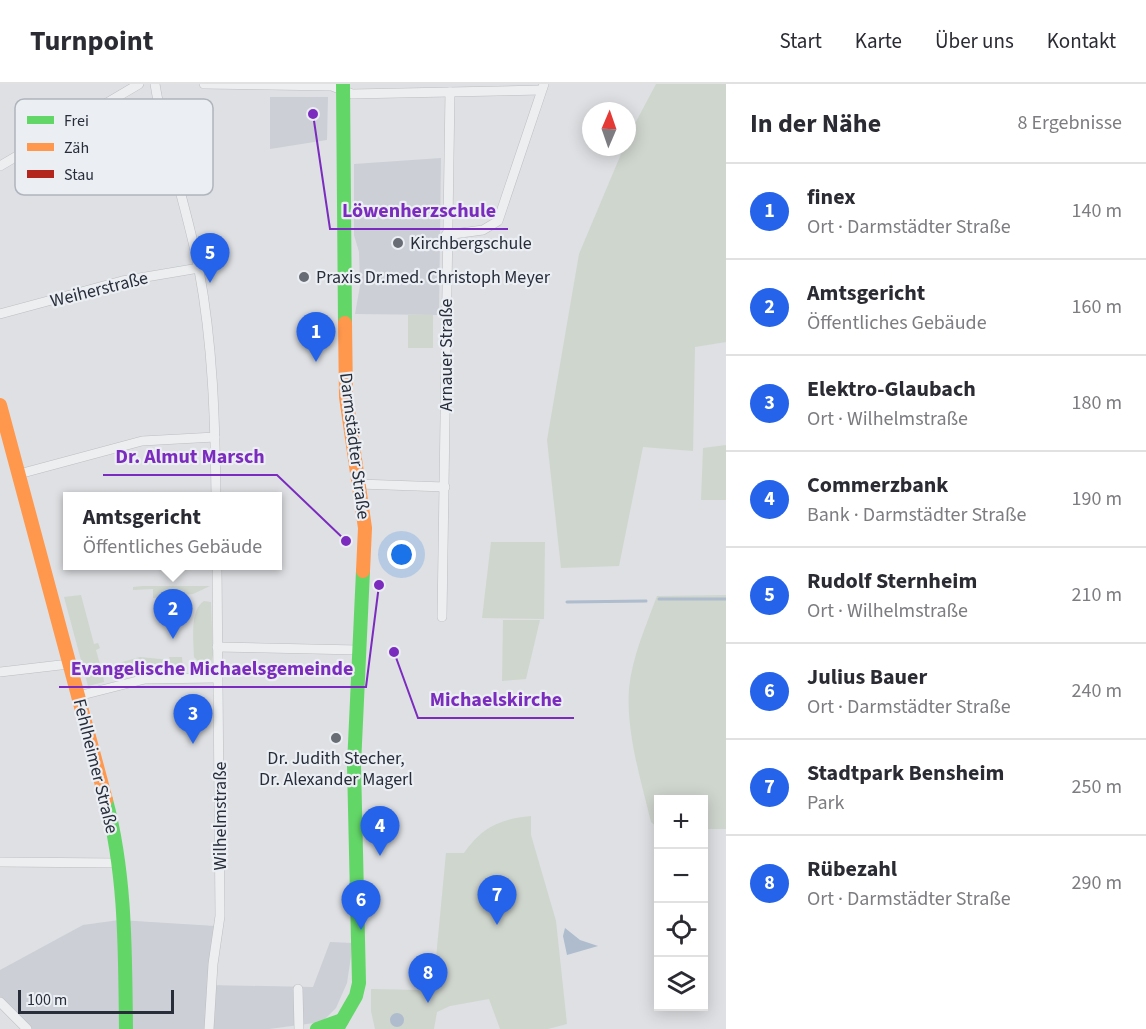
<!DOCTYPE html>
<html lang="de">
<meta charset="utf-8">
<style>
body{margin:0;font-family:"Source Sans 3",sans-serif;background:#f7f7f7;color:#2b2b33}
.controls{position:absolute;right:18px;bottom:18px;display:grid;overflow:hidden;border-radius:0px;box-shadow:0 3px 15px #0003}
.controls button{width:54px;height:54px;display:grid;place-items:center;padding:0;border:0;border-bottom:2px solid #e1e1e2;background:#fff;color:#2b2b33;font:30px sans-serif}
.compass{position:absolute;left:582px;top:18px;width:54px;height:54px;border-radius:50%;background:#fff;box-shadow:0 3px 15px #0003;rotate:2deg}
.scale{position:absolute;left:18px;bottom:15px;width:156px;box-sizing:border-box;padding-left:6px;border:3px solid #272e3a;border-top:0;font-size:16px;line-height:21px;white-space:nowrap;color:#272e3a;-webkit-text-stroke:4px #ebeef3;paint-order:stroke}
.you{position:absolute;left:402px;top:471px;width:21px;height:21px;margin:-15px;border:4px solid #fff;border-radius:50%;background:#1a73e8;box-shadow:0 0 0 9px #1a73e833}
.badge{display:grid;place-items:center;width:39px;height:39px;border-radius:50%;background:#2563eb;color:#fff;font-size:20px;font-weight:700}
.pin{position:absolute;translate:-50% -50px;filter:drop-shadow(0 2px 3px #0008)}
.pin::after{content:'';position:absolute;top:32px;width:21px;height:18px;background:inherit;clip-path:polygon(0 0,100% 0,50% 100%)}
.popup{position:absolute;left:63px;top:408px;width:219px;height:78px;box-sizing:border-box;display:grid;place-content:center;border-radius:0px;background:#fff;filter:drop-shadow(0 2px 4px #0005);font-size:20px;white-space:nowrap;color:#7c7c81}
.popup b{font-size:22px;color:#2b2b33}
.popup::after{content:'';position:absolute;left:50%;top:100%;margin-left:-12px;border:12px solid transparent;border-top-color:#fff}
.list{margin:0;padding:0;list-style:none}
h2{display:flex;justify-content:space-between;align-items:center;height:78px;margin:0;padding:0 24px;font-size:26px}
h2 small{font-size:20px;font-weight:400;color:#7c7c81}
.list li{display:grid;grid-template-columns:39px 1fr auto;gap:18px;align-items:center;box-sizing:border-box;height:96px;padding:0 24px;border-top:2px solid #e1e1e2}
.list b{display:block;font-size:22px;white-space:nowrap}
.list p{margin:0;font-size:20px;white-space:nowrap;color:#7c7c81}
.list em{font-size:20px;font-style:normal;color:#7c7c81}
.icon{flex:none;width:33px;height:33px;fill:none;stroke:currentColor;stroke-width:2;stroke-linecap:round;stroke-linejoin:round}
.map{position:relative;flex:none;width:726px;height:945px;overflow:hidden}
header{display:flex;align-items:center;gap:36px;box-sizing:border-box;height:84px;padding:0 30px;background:#fff;border-bottom:2px solid #e1e1e2}
header strong{font-size:28px}
nav{display:flex;gap:33px;margin-inline-start:auto;font-size:21px}
main{display:flex}
aside{flex:1;background:#fff}
.map>svg:first-child{display:block}
.built{fill:#cccfd6}
.green{fill:#cfd6ce}
.water{fill:#aebccd}
.lines{fill:none;stroke-linecap:round;stroke-linejoin:round}
.stream{stroke:#aebccd;stroke-width:3}
.street-casing{stroke:#bcbec1;stroke-width:10}
.street{stroke:#edeef0;stroke-width:9}
.fast{stroke:#63d668;stroke-width:14}
.slow{stroke:#ff974d;stroke-width:14}
.poi-dot{fill:#676c75;stroke:#ebeef3;stroke-width:2}
.labels{text-anchor:middle;stroke-width:4.5;stroke-linejoin:round;paint-order:stroke}
.poi-label{font-size:18px;fill:#272e3a;stroke:#ebeef3;text-anchor:start}
.street-label{font-size:18px;fill:#272e3a;stroke:#ebeef3}
.key{fill:#ebeef3;stroke:#b0b4bc;stroke-width:1.5}
.key-label{font-size:16px;fill:#272e3a}
.leader{fill:none;stroke:#7b2cbf;stroke-width:2}
.callout-dot{fill:#7b2cbf;stroke:#ebeef3;stroke-width:2}
.callout-label{font-size:20px;text-anchor:middle;font-weight:bold;fill:#7b2cbf;stroke:#ebeef3;stroke-width:4.5;stroke-linejoin:round;paint-order:stroke}
</style>
<header>
<strong>Turnpoint</strong>
<nav><a>Start</a><a>Karte</a><a>Über uns</a><a>Kontakt</a></nav>
</header>
<main>
<div class="map">
<svg width="726" height="945" viewBox="0 0 726 945">
<rect width="100%" height="100%" fill="#dee0e3"/>
<g class="built">
<path d="M270,13H328L327,56L270,65Z"/>
<path d="M441,74L439,231L355,230L360,202L359,168L354,151V80Z"/>
<path d="M119,836L215,842L209,901L313,903L330,858L353,859L347,899L336,924L322,938L269,945H28L0,917V886L83,841Z"/>
</g>
<g class="green">
<path d="M656,0H726V258L695,263L693,367L643,363L619,482L561,484L547,356L579,170L624,63H627L630,49Z"/>
<rect x="408" y="231" width="25" height="33"/>
<path d="M726,361V416H701L703,364Z"/>
<path d="M491,458H545L544,535L482,534Z"/>
<path d="M143,502H210L193,510L153,514V505L133,506V503Z"/>
<path d="M81,511L94,560L98,559L100,564L96,566L101,584L140,573L170,576L169,573H182L183,585L179,589H151L150,581L128,583L103,591L104,598L88,602L64,513Z"/>
<path d="M726,511V745H704V716H658V744L651,738C641,696 626,649 629,605C632,573 646,542 657,512Z"/>
<path d="M204,517L211,518L213,571L211,579L202,581L194,573C194,558 189,526 204,517Z"/>
<path d="M503,536H540L526,595L502,597Z"/>
<path d="M531,732V751L556,837L567,940L548,945H500L489,915L450,922L437,928L434,945H375L371,927V905L423,906L436,874L446,769H464C482,743 500,735 531,732Z"/>
</g>
<g class="water">
<path d="M565,844L580,856L598,862L567,871L563,852Z"/>
<circle cx="397" cy="936" r="7"/>
</g>
<g class="lines">
<g class="stream">
<path d="M659,515H726"/>
<path d="M567,518L646,517"/>
</g>
<g class="street-casing">
<g id="street">
<path d="M155,0C165,63 187,123 199,186C213,261 215,336 216,412"/>
<path d="M204,0L332,2L352,10L541,6"/>
<path d="M0,82L139,0"/>
<path d="M446,151L483,146L498,137L544,0"/>
<path d="M0,230L122,197L199,184"/>
<path d="M19,390L142,357L215,353"/>
<path d="M359,400L445,403"/>
<path d="M442,533L450,8"/>
<path d="M217,563L358,566"/>
<path d="M0,588L69,580"/>
<path d="M78,612L145,595L217,594"/>
<path d="M0,778L118,779"/>
<path d="M298,905L299,945"/>
<path d="M0,918L27,945"/>
<path d="M209,945L213,880L220,832L217,482"/>
</g>
</g>
<use href="#street" class="street"/>
<g class="fast">
<path d="M343,0L345,239"/>
<path d="M106,716C126,791 125,868 126,945"/>
<path d="M317,945L342,936"/>
<path d="M337,945L356,912L359,899L354,681L363,487"/>
</g>
<g class="slow">
<path d="M345,239L346,313L365,444L363,487"/>
<path d="M0,321L106,716"/>
</g>
</g>
<g class="poi-dot">
<circle cx="398" cy="159" r="6"/>
<circle cx="304" cy="193" r="6"/>
<circle cx="336" cy="654" r="6"/>
</g>
<g class="labels">
<g class="poi-label">
<text x="410" y="165">Kirchbergschule</text>
<text x="316" y="199">Praxis Dr.med. Christoph Meyer</text>
<text x="336" y="680" text-anchor="middle">Dr. Judith Stecher,<tspan x="336" dy="21">Dr. Alexander Magerl</tspan></text>
</g>
<g class="street-label">
<text transform="translate(99 205) rotate(-14)" y="6">Weiherstraße</text>
<text transform="translate(446 271) rotate(-90)" y="6">Arnauer Straße</text>
<text transform="translate(355 362) rotate(83)" y="6">Darmstädter Straße</text>
<text transform="translate(96 682) rotate(76)" y="6">Fehlheimer Straße</text>
<text transform="translate(220 732) rotate(-90)" y="6">Wilhelmstraße</text>
</g>
</g>
<rect x="15" y="15" width="198" height="96" rx="9" class="key"/>
<rect x="27" y="32" width="27" height="8" fill="#63d668"/>
<rect x="27" y="59" width="27" height="8" fill="#ff974d"/>
<rect x="27" y="86" width="27" height="8" fill="#b3261e"/>
<g class="key-label">
<text x="64" y="42">Frei</text>
<text x="64" y="69">Zäh</text>
<text x="64" y="96">Stau</text>
</g>
<path class="leader" d="M313 30L330 145H508M346 457L277 391H103M379 501L366 603H59M394 568L418 634H574"/>
<g class="callout-dot">
<circle cx="313" cy="30" r="6"/>
<circle cx="346" cy="457" r="6"/>
<circle cx="379" cy="501" r="6"/>
<circle cx="394" cy="568" r="6"/>
</g>
<g class="callout-label">
<text x="419" y="133">Löwenherzschule</text>
<text x="190" y="379">Dr. Almut Marsch</text>
<text x="212" y="591">Evangelische Michaelsgemeinde</text>
<text x="496" y="622">Michaelskirche</text>
</g>
</svg>
<div class="controls">
<button>+</button>
<button>−</button>
<button><svg class="icon" aria-label="locate" viewBox="0 0 24 24"><circle cx="12" cy="12" r="6"/><path d="M12 2v4M12 18v4M2 12h4M18 12h4"/></svg></button>
<button><svg class="icon" aria-label="layers" viewBox="0 0 24 24"><path d="M12 4l9 5-9 5-9-5zM3 14l9 5 9-5"/></svg></button>
</div>
<svg class="compass" viewBox="-18 -18 36 36"><path d="M0-13l5 13h-10z" fill="#e53935"/><path d="M0 13l5-13h-10z" fill="#7c7c81"/></svg>
<div class="scale">100 m</div>
<div class="you"></div>
<div class="pin badge" style="left:316px;top:278px">1</div>
<div class="pin badge" style="left:173px;top:555px">2</div>
<div class="popup"><b>Amtsgericht</b>Öffentliches Gebäude</div>
<div class="pin badge" style="left:193px;top:660px">3</div>
<div class="pin badge" style="left:380px;top:772px">4</div>
<div class="pin badge" style="left:210px;top:199px">5</div>
<div class="pin badge" style="left:361px;top:846px">6</div>
<div class="pin badge" style="left:497px;top:841px">7</div>
<div class="pin badge" style="left:428px;top:919px">8</div>
</div>
<aside>
<h2>In der Nähe<small>8 Ergebnisse</small></h2>
<ul class="list">
<li><span class="badge">1</span><div><b>finex</b><p>Ort · Darmstädter Straße</p></div><em>140 m</em></li>
<li><span class="badge">2</span><div><b>Amtsgericht</b><p>Öffentliches Gebäude</p></div><em>160 m</em></li>
<li><span class="badge">3</span><div><b>Elektro-Glaubach</b><p>Ort · Wilhelmstraße</p></div><em>180 m</em></li>
<li><span class="badge">4</span><div><b>Commerzbank</b><p>Bank · Darmstädter Straße</p></div><em>190 m</em></li>
<li><span class="badge">5</span><div><b>Rudolf Sternheim</b><p>Ort · Wilhelmstraße</p></div><em>210 m</em></li>
<li><span class="badge">6</span><div><b>Julius Bauer</b><p>Ort · Darmstädter Straße</p></div><em>240 m</em></li>
<li><span class="badge">7</span><div><b>Stadtpark Bensheim</b><p>Park</p></div><em>250 m</em></li>
<li><span class="badge">8</span><div><b>Rübezahl</b><p>Ort · Darmstädter Straße</p></div><em>290 m</em></li>
</ul>
</aside>
</main>
